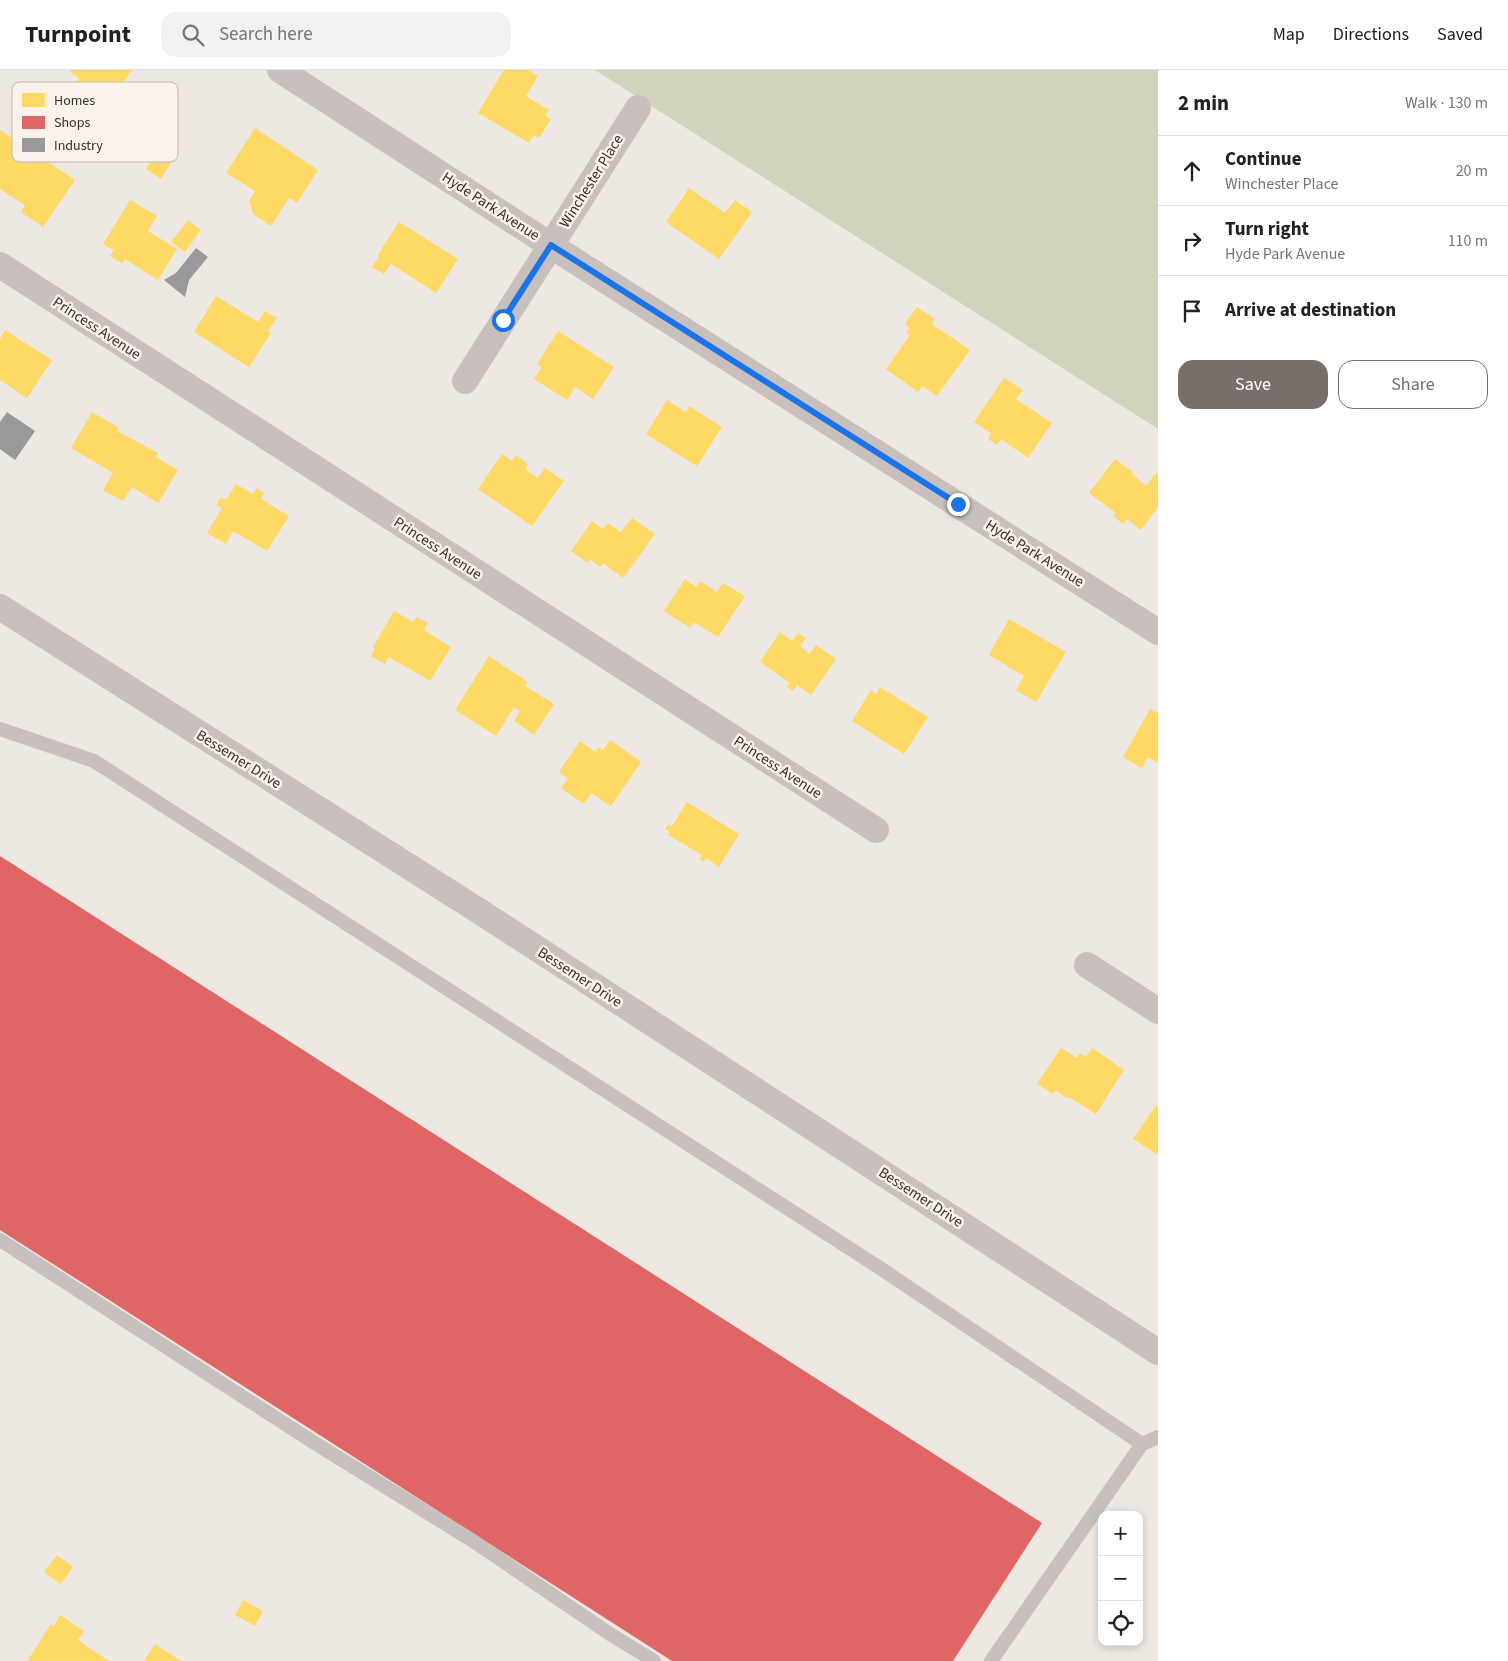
<!DOCTYPE html>
<meta charset="utf-8">
<style>
body{margin:0;font-family:"Source Sans 3",sans-serif;background:#f2f2f2;color:#202124}
.controls{position:absolute;right:15px;bottom:15px;display:grid;overflow:hidden;border-radius:10px;box-shadow:0 2px 8px #0003}
.controls button{width:45px;height:45px;display:grid;place-items:center;padding:0;border:0;border-bottom:1px solid #e0e0e0;background:#fff;color:#202124;font:25px sans-serif}
.stop{position:absolute;width:15px;height:15px;margin:-11px;border:4px solid #1a73e8;border-radius:50%;background:#fff}
.stop.end{background:#1a73e8;border-color:#fff;box-shadow:0 1px 5px #0008}
.list{margin:0;padding:0;list-style:none}
h2{display:flex;justify-content:space-between;align-items:center;height:65px;margin:0;padding:0 20px;font-size:21px}
h2 small{font-size:16px;font-weight:400;color:#757577}
.list li{display:grid;grid-template-columns:32px 1fr auto;gap:15px;align-items:center;box-sizing:border-box;height:70px;padding:0 20px;border-top:1px solid #e0e0e0}
.list b{display:block;font-size:19px;white-space:nowrap}
.list p{margin:0;font-size:16px;white-space:nowrap;color:#757577}
.list em{font-size:16px;font-style:normal;color:#757577}
.actions{display:flex;gap:10px;padding:15px 20px}
.actions a{flex:1;padding:11px 0;border:1px solid #786e6a;border-radius:15px;text-align:center;font-size:18px;color:#786e6a}
.actions .main{background:#786e6a;color:#fff}
.icon{flex:none;width:28px;height:28px;fill:none;stroke:currentColor;stroke-width:2;stroke-linecap:round;stroke-linejoin:round}
.map{position:relative;flex:none;width:1158px;height:1591px;overflow:hidden}
header{display:flex;align-items:center;gap:30px;box-sizing:border-box;height:70px;padding:0 25px;background:#fff;border-bottom:1px solid #e0e0e0}
header strong{font-size:24px}
nav{display:flex;gap:28px;margin-inline-start:auto;font-size:18px}
.search{width:350px;height:45px;background:#f2f2f2;display:flex;align-items:center;gap:12px;box-sizing:border-box;padding:0 18px;border-radius:15px;color:#757577;font-size:19px}
main{display:flex}
aside{flex:1;background:#fff}
.map>svg:first-child{display:block}
.green{fill:#d1d4bd}
.homes{fill:#ffd966}
.shops{fill:#e06666}
.industry{fill:#999}
.lines{fill:none;stroke-linecap:round;stroke-linejoin:round}
.lane{stroke:#c8c0bc;stroke-width:14}
.street{stroke:#c8c0bc;stroke-width:26}
.route{stroke:#1a73e8;stroke-width:6}
.labels{text-anchor:middle;stroke-width:5;stroke-linejoin:round;paint-order:stroke}
.street-label{font-size:15px;fill:#392d29;stroke:#faf2eb}
.key{fill:#faf2eb;stroke:#c0b7b1;stroke-width:1}
.key-label{font-size:14px;fill:#392d29}
</style>
<header>
<strong>Turnpoint</strong>
<div class="search"><svg class="icon" aria-label="search" viewBox="0 0 24 24"><circle cx="10" cy="10" r="6"/><path d="M15 15l6 6"/></svg>Search here</div>
<nav><a>Map</a><a>Directions</a><a>Saved</a></nav>
</header>
<main>
<div class="map">
<svg width="1158" height="1591" viewBox="0 0 1158 1591">
<rect width="100%" height="100%" fill="#eee8e3"/>
<path class="green" d="M595,0H1158V359Z"/>
<g class="homes">
<path d="M71,0H132L108,34L91,23L94,17L86,12L81,19L74,15L79,8L70,2Z"/>
<path d="M504,0H528L538,6L526,26L549,40L545,45L551,49L539,68L534,65L529,73L478,43Z"/>
<path d="M255,58L318,100L297,133L289,128L271,156L253,144L249,130L255,121L226,103Z"/>
<path d="M0,60L75,110L43,157L21,142L25,135L0,119Z"/>
<path d="M157,81L172,91L161,109L146,99Z"/>
<path d="M689,118L725,143L735,130L752,142L719,189L666,152Z"/>
<path d="M130,130L157,146L148,161L177,179L158,210L125,189L122,193L110,186L114,180L103,174Z"/>
<path d="M188,150L201,160L185,182L171,172Z"/>
<path d="M399,152L458,189L436,223L391,194L384,204L372,197L379,187L377,186Z"/>
<path d="M216,226L258,252L265,241L277,248L268,261L271,263L249,297L194,262Z"/>
<path d="M917,237L935,249L932,254L970,280L937,326L922,316L918,322L886,299L910,265L906,262L910,258L905,254Z"/>
<path d="M5,260L52,290L27,328L0,310V269Z"/>
<path d="M558,261L614,297L593,329L575,317L567,330L534,309L542,297L537,294Z"/>
<path d="M1004,308L1023,320L1016,329L1052,353L1028,388L1001,369L997,375L988,369L991,363L974,352Z"/>
<path d="M667,330L686,342L689,336L722,357L697,396L646,364Z"/>
<path d="M92,342L119,358L117,361L158,383L156,387L178,400L158,433L132,417L123,431L103,420L113,403L71,378Z"/>
<path d="M502,384L512,391L516,385L528,394L525,399L538,408L545,398L564,411L532,456L478,419Z"/>
<path d="M1115,389L1133,402L1132,404L1146,416L1156,403L1158,404V437L1141,460L1127,449L1123,454L1113,446L1116,443L1089,423Z"/>
<path d="M236,414L253,424L256,418L264,423L261,429L289,446L267,481L233,461L226,474L207,463L222,438L216,435L221,427L226,430Z"/>
<path d="M632,448L655,464L623,508L603,493L600,497L590,489L588,493L571,481L592,451L603,459L608,453L621,462Z"/>
<path d="M685,509L696,517L700,511L717,522L723,513L745,526L718,567L694,552L690,558L664,541Z"/>
<path d="M394,541L413,552L416,547L428,553L424,560L451,577L430,611L389,587L385,594L371,586L375,579L373,577Z"/>
<path d="M1009,549L1066,582L1036,632L1016,620L1024,606L989,585Z"/>
<path d="M780,562L792,571L798,563L806,568L800,576L810,584L816,575L836,589L811,625L797,615L793,621L787,617L790,613L760,592Z"/>
<path d="M489,586L528,612L525,616L554,634L534,665L514,651L520,641L514,637L496,666L455,640Z"/>
<path d="M880,617L928,647L904,684L852,651L871,620L876,624Z"/>
<path d="M1150,639L1158,643V693L1148,687L1142,698L1123,687Z"/>
<path d="M610,670L641,692L611,736L591,723L584,734L561,718L568,708L559,702L580,671L595,682L599,677L603,680Z"/>
<path d="M687,732L739,764L719,797L706,788L704,792L699,789L702,785L668,765L670,762L665,759L668,754L672,756Z"/>
<path d="M1061,978L1077,988L1080,983L1086,987L1092,978L1124,1000L1096,1044L1069,1027L1067,1028L1056,1020L1053,1024L1037,1014Z"/>
<path d="M1156,1035L1158,1037V1085L1133,1069Z"/>
<path d="M57,1485L73,1497L61,1514L44,1502Z"/>
<path d="M243,1530L263,1541L255,1556L235,1545Z"/>
<path d="M60,1545L84,1561L78,1570L109,1591H30L28,1590L51,1554L54,1556Z"/>
<path d="M155,1574L181,1591H144Z"/>
</g>
<path class="shops" d="M0,786L1042,1453L953,1591H672L0,1160Z"/>
<g class="industry">
<path d="M196,178L208,187L189,210L185,227L164,210L176,203Z"/>
<path d="M7,342L35,361L15,390L0,379V352Z"/>
</g>
<g class="lines">
<g class="lane">
<path d="M0,659L94,691L883,1200L1142,1374L1158,1367"/>
<path d="M0,1170L313,1372L473,1471L610,1564L654,1591"/>
<path d="M991,1591L1142,1374"/>
</g>
<g class="street">
<path d="M280,0L575,191L1158,562"/>
<path d="M0,195L876,760"/>
<path d="M465,311L638,38"/>
<path d="M0,537L479,841L1158,1282"/>
<path d="M1087,895L1158,941"/>
</g>
</g>
<g class="lines">
<path class="route" d="M503,250L551,175L958,434"/>
</g>
<g class="labels">
<g class="street-label">
<text transform="translate(591 111) rotate(-58)" y="5">Winchester Place</text>
<text transform="translate(491 136) rotate(33)" y="5">Hyde Park Avenue</text>
<text transform="translate(97 258) rotate(33)" y="5">Princess Avenue</text>
<text transform="translate(438 478) rotate(33)" y="5">Princess Avenue</text>
<text transform="translate(1035 483) rotate(32)" y="5">Hyde Park Avenue</text>
<text transform="translate(239 689) rotate(32)" y="5">Bessemer Drive</text>
<text transform="translate(778 697) rotate(33)" y="5">Princess Avenue</text>
<text transform="translate(580 907) rotate(33)" y="5">Bessemer Drive</text>
<text transform="translate(921 1127) rotate(33)" y="5">Bessemer Drive</text>
</g>
</g>
<rect x="12" y="12" width="166" height="80" rx="8" class="key"/>
<rect x="22" y="23" width="23" height="14" fill="#ffd966"/>
<rect x="22" y="46" width="23" height="13" fill="#e06666"/>
<rect x="22" y="68" width="23" height="14" fill="#999"/>
<g class="key-label">
<text x="54" y="35">Homes</text>
<text x="54" y="57">Shops</text>
<text x="54" y="80">Industry</text>
</g>
</svg>
<div class="controls">
<button>+</button>
<button>−</button>
<button><svg class="icon" aria-label="locate" viewBox="0 0 24 24"><circle cx="12" cy="12" r="6"/><path d="M12 2v4M12 18v4M2 12h4M18 12h4"/></svg></button>
</div>
<div class="stop" style="left:503px;top:250px"></div>
<div class="stop end" style="left:958px;top:434px"></div>
</div>
<aside>
<h2>2 min<small>Walk · 130 m</small></h2>
<ul class="list">
<li><svg class="icon" aria-label="ahead" viewBox="0 0 24 24"><path d="M12 20V5M6 11l6-6 6 6"/></svg><div><b>Continue</b><p>Winchester Place</p></div><em>20 m</em></li>
<li><svg class="icon" aria-label="right" viewBox="0 0 24 24"><path d="M7 20v-9h11M14 6l5 5-5 5"/></svg><div><b>Turn right</b><p>Hyde Park Avenue</p></div><em>110 m</em></li>
<li><svg class="icon" aria-label="arrive" viewBox="0 0 24 24"><path d="M6 21V4h12l-3 4 3 4H6"/></svg><div><b>Arrive at destination</b></div></li>
</ul>
<div class="actions"><a class="main">Save</a><a>Share</a></div>
</aside>
</main>
